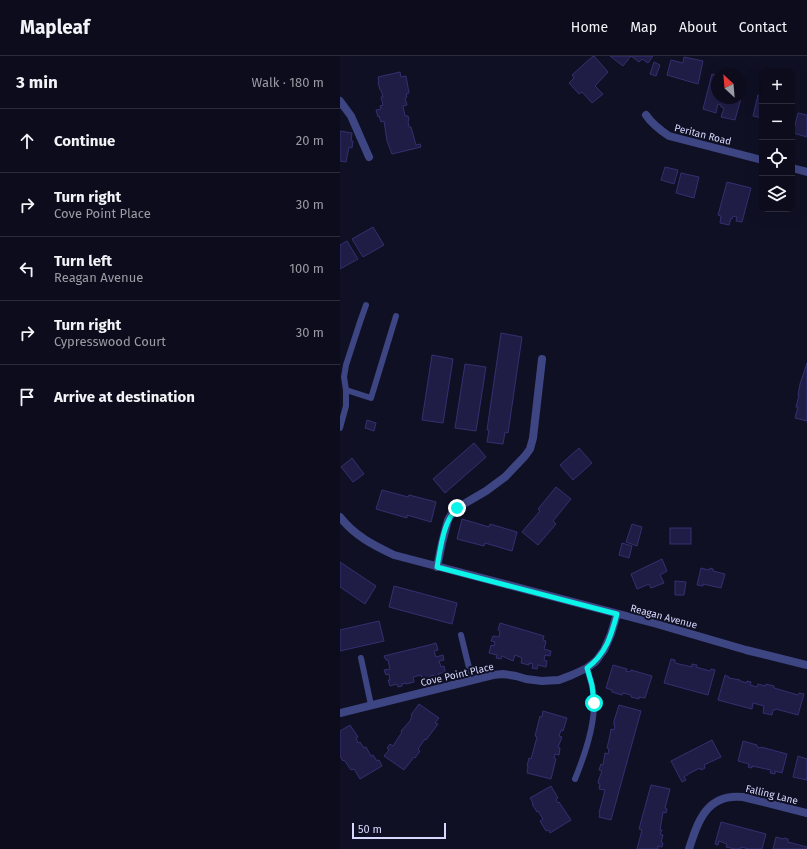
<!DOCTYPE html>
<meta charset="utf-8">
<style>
body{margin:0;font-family:"Fira Sans",sans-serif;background:#1a1a29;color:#f1f3f6}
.controls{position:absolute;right:12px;top:12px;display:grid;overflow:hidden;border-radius:8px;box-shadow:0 4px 16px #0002}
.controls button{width:36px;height:36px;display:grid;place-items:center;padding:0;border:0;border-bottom:1px solid #2c2c3b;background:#0c0c1c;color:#f1f3f6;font:20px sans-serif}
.compass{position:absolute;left:371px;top:12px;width:36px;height:36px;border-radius:50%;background:#0c0c1c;box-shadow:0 4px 16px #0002;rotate:334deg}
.scale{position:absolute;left:12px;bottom:10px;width:94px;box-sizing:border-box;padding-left:4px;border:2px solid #d6d8fd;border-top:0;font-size:11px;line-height:14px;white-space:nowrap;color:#d6d8fd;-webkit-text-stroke:3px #101025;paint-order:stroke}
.stop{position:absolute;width:12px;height:12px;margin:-9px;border:3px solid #0bf4e7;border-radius:50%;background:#fff}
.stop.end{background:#0bf4e7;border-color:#fff;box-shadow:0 1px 4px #0008}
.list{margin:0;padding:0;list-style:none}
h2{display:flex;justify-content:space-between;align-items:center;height:52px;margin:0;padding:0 16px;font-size:17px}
h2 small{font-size:13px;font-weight:400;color:#9a9ba3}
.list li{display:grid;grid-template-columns:26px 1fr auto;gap:12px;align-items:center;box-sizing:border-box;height:64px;padding:0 16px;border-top:1px solid #2c2c3b}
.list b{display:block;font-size:15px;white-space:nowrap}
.list p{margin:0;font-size:13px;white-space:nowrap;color:#9a9ba3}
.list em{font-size:13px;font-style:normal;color:#9a9ba3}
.icon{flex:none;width:22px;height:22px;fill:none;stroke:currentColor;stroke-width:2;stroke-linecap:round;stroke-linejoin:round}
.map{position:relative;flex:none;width:467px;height:793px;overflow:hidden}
header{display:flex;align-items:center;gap:24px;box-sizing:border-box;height:56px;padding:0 20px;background:#0c0c1c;border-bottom:1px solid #2c2c3b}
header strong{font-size:19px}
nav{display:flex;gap:22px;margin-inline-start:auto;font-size:14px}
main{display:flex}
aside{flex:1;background:#0c0c1c}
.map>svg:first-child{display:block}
.building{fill:#1f1d45;stroke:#333070}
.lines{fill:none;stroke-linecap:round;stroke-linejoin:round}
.service{stroke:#3d4582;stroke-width:6}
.minor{stroke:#3d4582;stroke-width:8}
.route{stroke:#0bf4e7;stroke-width:5}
.labels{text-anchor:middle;stroke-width:4;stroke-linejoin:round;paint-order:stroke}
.street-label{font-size:10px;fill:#d6d8fd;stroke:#101025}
</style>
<header>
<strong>Mapleaf</strong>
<nav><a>Home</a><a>Map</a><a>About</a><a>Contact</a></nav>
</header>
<main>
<aside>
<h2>3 min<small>Walk · 180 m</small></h2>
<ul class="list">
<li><svg class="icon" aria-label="ahead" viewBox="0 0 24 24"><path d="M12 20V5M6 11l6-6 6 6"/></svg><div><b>Continue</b></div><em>20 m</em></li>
<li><svg class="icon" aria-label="right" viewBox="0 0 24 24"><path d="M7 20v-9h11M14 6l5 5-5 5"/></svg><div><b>Turn right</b><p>Cove Point Place</p></div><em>30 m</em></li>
<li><svg class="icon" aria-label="left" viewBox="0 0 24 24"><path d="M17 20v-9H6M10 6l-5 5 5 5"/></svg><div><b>Turn left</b><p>Reagan Avenue</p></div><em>100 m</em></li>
<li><svg class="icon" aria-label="right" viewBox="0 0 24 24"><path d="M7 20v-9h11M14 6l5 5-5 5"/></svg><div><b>Turn right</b><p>Cypresswood Court</p></div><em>30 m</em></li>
<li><svg class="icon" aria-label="arrive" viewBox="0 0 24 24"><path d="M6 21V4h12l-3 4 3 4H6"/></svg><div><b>Arrive at destination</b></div></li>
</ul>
</aside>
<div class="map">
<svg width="467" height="793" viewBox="0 0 467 793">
<rect width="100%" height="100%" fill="#101025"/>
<g class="building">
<path d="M253,0H254L268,16L255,30L263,38L252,47L242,36L239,38L229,27L234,22L232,19Z"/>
<path d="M270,0H291L283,10Z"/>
<path d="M291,0H313L308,7L302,3L299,6Z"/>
<path d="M344,1L363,5L358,28L327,19L331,4L343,7Z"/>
<path d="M314,6L320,9L316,20L310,18Z"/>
<path d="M60,16L61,21L66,20L69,37L66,38L67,41L65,42L67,49L63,50L65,60H68L69,64L68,65L69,71H71L76,89L80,88L81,91L52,98L47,85L44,65L41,66L39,60L38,61L36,54L41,53L40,50L43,49L41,41H43L41,34H40L38,26H39L38,21Z"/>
<path d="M372,18L377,20V42H401L395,64L381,61L384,52L381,51V49L378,48L376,57L363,53Z"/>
<path d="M422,31V62L413,60L418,39H420Z"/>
<path d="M458,57L467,59V81L453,77Z"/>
<path d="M0,75L12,77L11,85H13L12,92L9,91L6,106L0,105Z"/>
<path d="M325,111L338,114L334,128L321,124Z"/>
<path d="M341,117L359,121L354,142L336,137Z"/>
<path d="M387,126L411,132L402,166L396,165L397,161L393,160L392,163L391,162L389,169L380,167L381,160L378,159Z"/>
<path d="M33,171L44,189L23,201L12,183Z"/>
<path d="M7,185L18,203L0,213V189Z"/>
<path d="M161,277L182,281L168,377L165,376L163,388L147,386L149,374H147Z"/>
<path d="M92,299L113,303L103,367L82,364Z"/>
<path d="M467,307V365L455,362L458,351H456L459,339H458L460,328Z"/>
<path d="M125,308L146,311L136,375L115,372Z"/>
<path d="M27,364L36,367L34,375L25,372Z"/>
<path d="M134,387L146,401L105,437L93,423Z"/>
<path d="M239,392L252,407L233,424L220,409Z"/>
<path d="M12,402L24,418L13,426L1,411Z"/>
<path d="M216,431L231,443L213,465L216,468L198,489L182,476L200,455L198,453Z"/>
<path d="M42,434L68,441L69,439L96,446L91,466L67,459V462L36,453Z"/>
<path d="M122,463L149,471L150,468L177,476L172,495L145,487L144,490L117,483Z"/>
<path d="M292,468L302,471L297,490L286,486Z"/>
<rect x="330" y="472" width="21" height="16"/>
<path d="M282,487L292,490L289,502L279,499Z"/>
<path d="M322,503L327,515L320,519L324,527L311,532L309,528L297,533L291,518Z"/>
<path d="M0,506L36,530L25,548L0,531Z"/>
<path d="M361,512L369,514L370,512L373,513V515L385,518L381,532L363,528V530L357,529Z"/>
<path d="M335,525L346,526L344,539H335Z"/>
<path d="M54,530L117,547L112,568L49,551Z"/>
<path d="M39,565L44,585L0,595V574Z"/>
<path d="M160,567L204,580L203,584L206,585L204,593L211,595L210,600L205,599L204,604L207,605L206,611L198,609L197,613L192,612L193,608L189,607V609L181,607L182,602L175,599L173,605L162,600L161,603L156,602L157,599L149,597L151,589L154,590L155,586L151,585L153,580L159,581L160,575L158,574Z"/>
<path d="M96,587L98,594L94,595L96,601L103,599L104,604L99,605L101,611L104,610L105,616L98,618L99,621L94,622V619L90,620V622L82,624L81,619L73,621L74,626L66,628V627L62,628V630L58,631L57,628L50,630L48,624H50L49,618L46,619L44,614L50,613L48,604H46L44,600L89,589Z"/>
<path d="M331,603L335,604V607L352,611V608L357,609L356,611L370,615L371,613L375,614L368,639L324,627Z"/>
<path d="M273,609L287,613L286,615L290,616L291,614L312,620L305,642L299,641V643L291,641V639L283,637L282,639L272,636V634L266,632Z"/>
<path d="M385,619L389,621V622L400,624V625L407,627V625L411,626L410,629L417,631L418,628L425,630L426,628L434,630V632L458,639L459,637L464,638L458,659L436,653L435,654H433L432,659L423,657L424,650L413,647L412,653L378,644Z"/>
<path d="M79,648L99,662L95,667L98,668L86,684L85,683L78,693L80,695L75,702L74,701L64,714L44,700L49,694L47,692L50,688L53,690L62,676L61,675L70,665L72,660L71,659Z"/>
<path d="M279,649L301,655L271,764L259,761L260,758L259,757L265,734L259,733L260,728L258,727L259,723L262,715L259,714L261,708L263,709L265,697L268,698L269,693L267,692L270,679L271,673L274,674L275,669H274V665Z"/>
<path d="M203,655L227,662L223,675L221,674L219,680L222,681L218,691L220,692L219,699L215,698L214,702L216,703L211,723L187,717L188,710H187L189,702L191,703L197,681L195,680L200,660L202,661Z"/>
<path d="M10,669L18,681L16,682L18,687L20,686L24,692L26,691L31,700L33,699L37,705L39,704L42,710L20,723L14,713L11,714L4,704L3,705L0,700V675Z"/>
<path d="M372,684L381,701L364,709L365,712L361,714L360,712L350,717L344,721L346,724L342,726L331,705Z"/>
<path d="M403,685L417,689V691L420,692L421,691L447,698L442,717L435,715V718L430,717L431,714L412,710V712L408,711L409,708L398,705Z"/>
<path d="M458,700L467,703V724L453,721Z"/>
<path d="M311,729L330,733L325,752L327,753L326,757L323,756L320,774H322L320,778L323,779L321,786L323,787L322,791L318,790V793H297L302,774L299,773Z"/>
<path d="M211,730L218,742L216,744L218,747L219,746L231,764L210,777L209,774L206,775L200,765L203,763L198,755L197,756L192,748L193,747L190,742Z"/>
<path d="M381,766L426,778L422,793H409L401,791V793H395L386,791L387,788L379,785L378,789L375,788Z"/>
<path d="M436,781L443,783L444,782L448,783V786L467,791V793H433Z"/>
</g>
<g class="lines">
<g class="service">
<path d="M6,334L31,342L56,260"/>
<path d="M0,372L6,350V334L4,321L6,309L20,266L26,249"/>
<path d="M121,579L132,624"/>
<path d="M21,602L31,649"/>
<path d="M235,723C244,701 254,672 254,648C255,635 250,623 247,612"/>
</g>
<g class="minor">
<path d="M0,45L11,60L29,101"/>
<path d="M306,59C312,68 320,74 329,80L422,104"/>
<path d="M452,112L467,116"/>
<path d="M0,461C15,480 33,489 54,499L317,568L406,594L467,609"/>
<path d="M97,511L102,487L108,464L112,457L117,452L146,435L165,421L185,400L190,393L193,382L202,303"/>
<path d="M0,657L153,619L163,618L176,620L186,623L202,625L219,624L232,619L247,612L256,605L264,594L271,578L277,558"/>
<path d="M349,793C358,765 367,737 403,741L467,757"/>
</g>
</g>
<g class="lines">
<path class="route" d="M117,452C103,466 101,491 97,511L277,558C271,580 266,598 247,612L252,629L254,647"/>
</g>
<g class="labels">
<g class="street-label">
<text transform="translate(363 78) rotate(14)" y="4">Peritan Road</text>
<text transform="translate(324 560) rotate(15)" y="4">Reagan Avenue</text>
<text transform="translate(117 618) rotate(-13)" y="4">Cove Point Place</text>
<text transform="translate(432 738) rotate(14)" y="4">Falling Lane</text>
</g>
</g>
</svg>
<div class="controls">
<button>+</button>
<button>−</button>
<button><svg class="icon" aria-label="locate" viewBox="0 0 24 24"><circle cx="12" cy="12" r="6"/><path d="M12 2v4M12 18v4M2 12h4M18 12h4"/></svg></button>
<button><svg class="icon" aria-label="layers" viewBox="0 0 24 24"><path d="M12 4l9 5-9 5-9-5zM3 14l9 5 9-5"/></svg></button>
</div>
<svg class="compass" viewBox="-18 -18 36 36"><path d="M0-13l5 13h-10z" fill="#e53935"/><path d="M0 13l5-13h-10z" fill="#9a9ba3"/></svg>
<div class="scale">50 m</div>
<div class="stop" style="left:254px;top:647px"></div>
<div class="stop end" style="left:117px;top:452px"></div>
</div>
</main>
